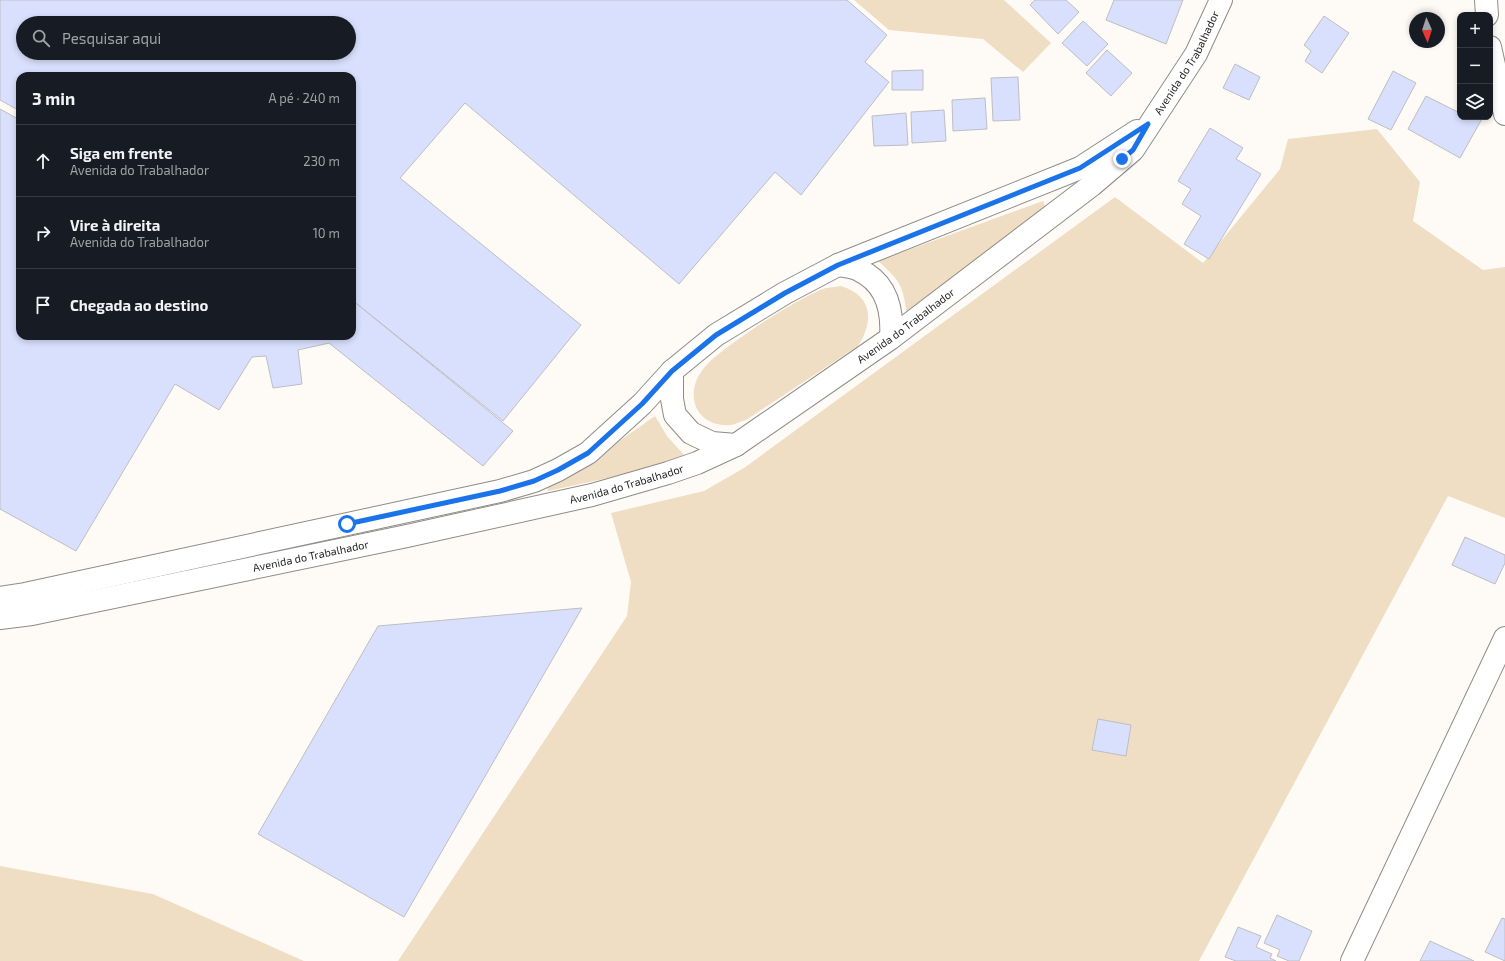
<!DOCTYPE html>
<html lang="pt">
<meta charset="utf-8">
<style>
body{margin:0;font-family:"Exo 2",sans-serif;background:#20242c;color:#f1f3f6}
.controls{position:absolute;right:12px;top:12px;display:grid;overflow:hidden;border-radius:8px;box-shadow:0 2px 6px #0003}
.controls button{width:36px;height:36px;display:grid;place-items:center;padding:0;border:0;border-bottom:1px solid #363941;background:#171b24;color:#f1f3f6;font:20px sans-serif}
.compass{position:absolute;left:1409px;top:12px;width:36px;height:36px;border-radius:50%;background:#171b24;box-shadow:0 2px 6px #0003;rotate:177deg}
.stop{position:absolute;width:12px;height:12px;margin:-9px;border:3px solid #1a73e8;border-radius:50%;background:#fff}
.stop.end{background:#1a73e8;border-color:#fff;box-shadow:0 1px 4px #0008}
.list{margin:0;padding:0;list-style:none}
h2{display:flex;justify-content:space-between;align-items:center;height:52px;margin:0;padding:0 16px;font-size:17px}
h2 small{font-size:13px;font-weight:400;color:#9ea1a6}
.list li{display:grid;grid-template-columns:26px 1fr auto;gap:12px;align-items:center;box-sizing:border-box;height:72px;padding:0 16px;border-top:1px solid #363941}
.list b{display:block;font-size:15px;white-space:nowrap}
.list p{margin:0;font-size:13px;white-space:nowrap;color:#9ea1a6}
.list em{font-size:13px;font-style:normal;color:#9ea1a6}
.icon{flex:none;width:22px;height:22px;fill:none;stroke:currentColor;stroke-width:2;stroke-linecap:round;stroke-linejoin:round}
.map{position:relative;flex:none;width:1505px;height:961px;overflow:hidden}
.search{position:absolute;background:#171b24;box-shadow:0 2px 6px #0003;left:16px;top:16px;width:340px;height:44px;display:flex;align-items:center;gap:10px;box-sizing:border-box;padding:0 14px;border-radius:22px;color:#9ea1a6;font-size:15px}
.panel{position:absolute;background:#171b24;box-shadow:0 2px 6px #0003;left:16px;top:72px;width:340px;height:268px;border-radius:12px}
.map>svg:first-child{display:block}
.green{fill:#efdec3}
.building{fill:#d9e0fd;stroke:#bdbec3;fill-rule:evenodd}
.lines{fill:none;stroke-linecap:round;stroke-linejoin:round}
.minor-casing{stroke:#8f8c88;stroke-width:24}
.tertiary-casing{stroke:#8f8c88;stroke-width:24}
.minor{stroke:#fff;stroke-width:22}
.tertiary{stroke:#fff;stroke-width:22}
.route{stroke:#1a73e8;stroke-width:5}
.labels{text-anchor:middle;stroke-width:3;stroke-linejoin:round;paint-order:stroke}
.street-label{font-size:11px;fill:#1f1e1c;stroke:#fefbf6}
</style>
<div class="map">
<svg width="1505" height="961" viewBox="0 0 1505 961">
<rect width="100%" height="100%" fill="#fefbf6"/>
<g class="green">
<path d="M854,0H1004L1051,43L1023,72L983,39L889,30Z"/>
<path d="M1377,129L1420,182L1413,221L1483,270L1505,267V518L1448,496L1199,961H398L627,616L631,582L611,513L704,491L744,468L1115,197L1203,263L1280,169L1288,139Z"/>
<path d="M1043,201L1045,206L1043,210L907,313C902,283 900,281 878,261Z"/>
<path d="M841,286C873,296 874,321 858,346L746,420C741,421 736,424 731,425C695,428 683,393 704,368C720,348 802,295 826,288C831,287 837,287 841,286Z"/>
<path d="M655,416L667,436L684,455L640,471L548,491L547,486L568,477Z"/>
<path d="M0,866L153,894L304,961H0Z"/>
</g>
<g class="building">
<path d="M0,0H847L887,35L865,62L889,82L801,195L775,172L679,284L465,103L400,178L581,325L503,421L352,300V76H20V111L0,100ZM23,23H349V53H23Z"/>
<path d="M1035,0H1066L1079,12L1058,34L1030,5Z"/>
<path d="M1114,0H1183L1166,44L1106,20Z"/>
<path d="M1324,16L1349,33L1322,73L1305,61L1311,51L1304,45Z"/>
<path d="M1083,21L1108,44L1087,66L1062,43Z"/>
<path d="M1107,50L1132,73L1111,96L1086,73Z"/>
<path d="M1235,64L1260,77L1249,100L1223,88Z"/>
<path d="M923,70V90H892V71Z"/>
<path d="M1393,71L1416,83L1391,130L1368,119Z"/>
<path d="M1018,77L1020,120L993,121L991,78Z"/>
<path d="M1426,96L1460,113V117H1483L1460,158L1408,129Z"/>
<path d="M985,98L987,129L953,131L952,100Z"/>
<path d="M0,109L20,120V336H352V300L513,431L483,466L329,343L298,350L302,384L273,388L266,356L252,357L219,410L175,384L76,551L0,509Z"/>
<path d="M944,110L946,141L912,143L911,112Z"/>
<path d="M906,113L908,145L874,146L872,116Z"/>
<path d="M1210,128L1243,148L1236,159L1261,174L1209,259L1184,244L1201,216L1182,204L1191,189L1178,181Z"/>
<path d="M1465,537L1505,555V563L1495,584L1452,565Z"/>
<path d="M582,608L404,917L258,834L378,626Z"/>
<path d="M1098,719L1131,725L1126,756L1092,750Z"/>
<path d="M1277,915L1312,931L1299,961H1289L1277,956L1280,950L1264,943Z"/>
<path d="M1502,918L1505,919V961L1485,952Z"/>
<path d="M1238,927L1261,936L1256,947L1272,954L1270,958L1276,961H1236L1225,957Z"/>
<path d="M1430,941L1474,961H1420Z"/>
</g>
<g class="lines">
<g class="minor-casing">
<g id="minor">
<path d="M1486,0L1487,15"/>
<path d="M1490,47L1505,114"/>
<path d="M1352,961L1505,638"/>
</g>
</g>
<g class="tertiary-casing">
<g id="tertiary">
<path d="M838,265C845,266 853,267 859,270C887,283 893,310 891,338"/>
<path d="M672,371V399L675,415L691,433L712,443L736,445"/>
<path d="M0,598L25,594L500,491L534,481L558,470L588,453L642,404L672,371L716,335L785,293L838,265L1080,168L1137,131"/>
<path id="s1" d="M0,618L32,614L407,536L592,495L668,473L697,463L736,445L891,338L1092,185L1133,150L1196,54L1221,0"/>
</g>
</g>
<use href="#minor" class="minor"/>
<use href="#tertiary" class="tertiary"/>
</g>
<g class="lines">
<path class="route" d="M347,524L500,491L534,481L558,470L588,453L642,404L672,371L716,335L785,293L838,265L1080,168L1148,124L1133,150L1122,159"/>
</g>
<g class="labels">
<g class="street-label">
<text dy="4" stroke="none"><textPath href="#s1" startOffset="1355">Avenida do Trabalhador</textPath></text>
<text dy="4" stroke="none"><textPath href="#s1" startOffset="965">Avenida do Trabalhador</textPath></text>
<text dy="4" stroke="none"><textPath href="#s1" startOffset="641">Avenida do Trabalhador</textPath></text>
<text dy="4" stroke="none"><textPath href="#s1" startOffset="317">Avenida do Trabalhador</textPath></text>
</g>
</g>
</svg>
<div class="controls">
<button>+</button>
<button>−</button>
<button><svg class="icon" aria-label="layers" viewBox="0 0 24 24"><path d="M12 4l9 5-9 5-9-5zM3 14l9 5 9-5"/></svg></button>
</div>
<svg class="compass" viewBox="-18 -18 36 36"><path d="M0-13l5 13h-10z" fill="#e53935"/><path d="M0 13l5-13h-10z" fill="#9ea1a6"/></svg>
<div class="stop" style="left:347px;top:524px"></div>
<div class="stop end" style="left:1122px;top:159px"></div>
<div class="search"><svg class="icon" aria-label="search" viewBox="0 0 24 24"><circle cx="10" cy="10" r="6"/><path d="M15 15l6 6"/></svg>Pesquisar aqui</div>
<section class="panel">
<h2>3 min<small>A pé · 240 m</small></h2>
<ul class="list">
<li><svg class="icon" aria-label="ahead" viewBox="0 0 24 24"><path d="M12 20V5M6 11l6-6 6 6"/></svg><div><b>Siga em frente</b><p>Avenida do Trabalhador</p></div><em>230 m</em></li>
<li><svg class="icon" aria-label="right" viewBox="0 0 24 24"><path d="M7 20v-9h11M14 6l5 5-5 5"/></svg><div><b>Vire à direita</b><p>Avenida do Trabalhador</p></div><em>10 m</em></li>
<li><svg class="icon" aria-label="arrive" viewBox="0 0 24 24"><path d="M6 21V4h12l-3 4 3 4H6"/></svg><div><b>Chegada ao destino</b></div></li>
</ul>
</section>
</div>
